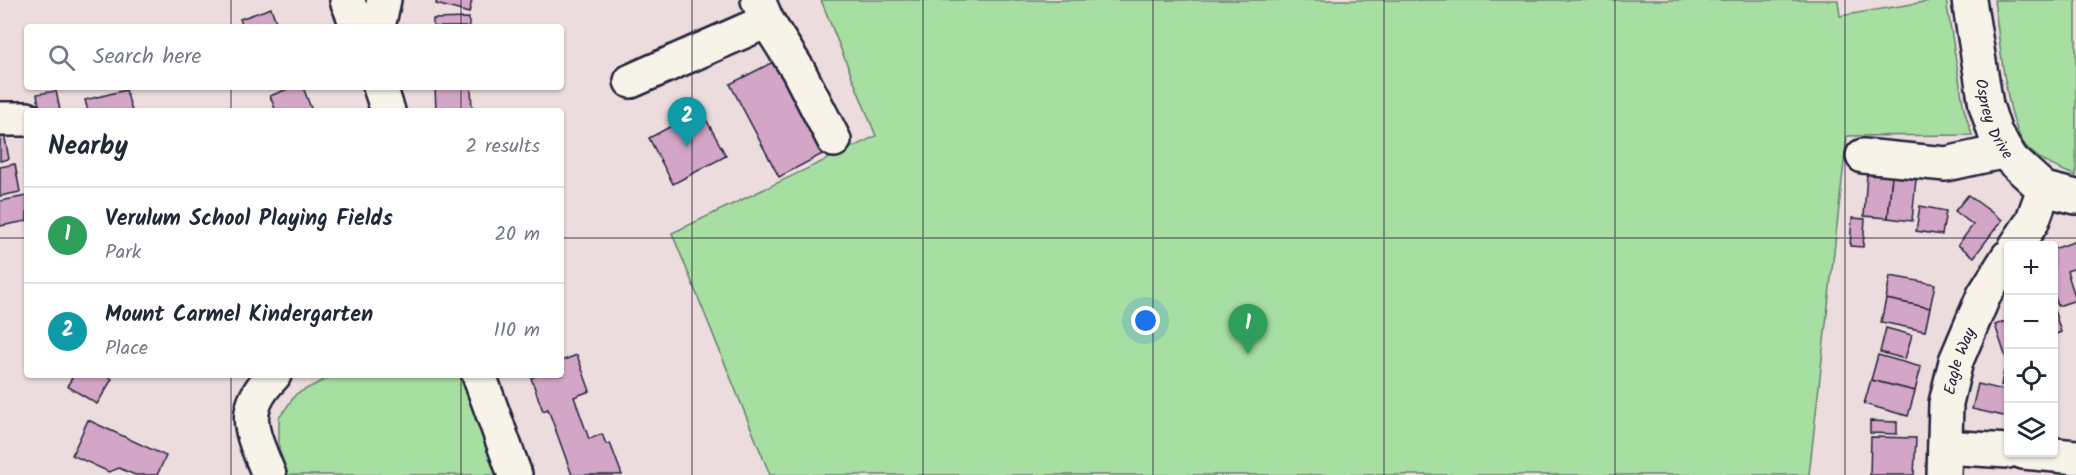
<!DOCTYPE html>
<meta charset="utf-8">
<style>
body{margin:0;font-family:Kalam,sans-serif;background:#f2f2f3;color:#1f2937}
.controls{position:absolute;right:18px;bottom:18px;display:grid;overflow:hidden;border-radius:6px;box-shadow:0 2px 4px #0004}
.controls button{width:54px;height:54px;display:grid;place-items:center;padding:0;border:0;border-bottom:2px solid #e0e1e3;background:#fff;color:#1f2937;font:30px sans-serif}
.you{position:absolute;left:1146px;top:321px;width:21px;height:21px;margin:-15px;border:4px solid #fff;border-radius:50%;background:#1a73e8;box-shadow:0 0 0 9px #1a73e833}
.badge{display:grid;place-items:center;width:39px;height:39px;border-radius:50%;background:#1a73e8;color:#fff;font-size:20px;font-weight:700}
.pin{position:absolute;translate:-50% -50px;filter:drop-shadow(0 2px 3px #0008)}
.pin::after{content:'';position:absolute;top:32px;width:21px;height:18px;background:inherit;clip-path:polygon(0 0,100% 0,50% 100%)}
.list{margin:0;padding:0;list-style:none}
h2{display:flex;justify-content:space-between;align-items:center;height:78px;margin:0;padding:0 24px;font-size:26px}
h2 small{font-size:20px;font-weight:400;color:#747a83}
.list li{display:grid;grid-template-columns:39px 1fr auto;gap:18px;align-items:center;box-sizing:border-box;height:96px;padding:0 24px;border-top:2px solid #e0e1e3}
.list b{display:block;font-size:22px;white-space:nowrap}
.list p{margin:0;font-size:20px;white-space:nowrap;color:#747a83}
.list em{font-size:20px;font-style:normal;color:#747a83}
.icon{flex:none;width:33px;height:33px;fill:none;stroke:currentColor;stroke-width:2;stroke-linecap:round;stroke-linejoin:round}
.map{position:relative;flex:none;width:2076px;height:475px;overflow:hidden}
.search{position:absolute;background:#fff;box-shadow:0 2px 4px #0004;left:24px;top:24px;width:540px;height:66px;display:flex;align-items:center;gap:15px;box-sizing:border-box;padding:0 21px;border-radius:6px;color:#747a83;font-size:22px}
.panel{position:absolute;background:#fff;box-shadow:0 2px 4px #0004;left:24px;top:108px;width:540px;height:270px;border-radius:6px}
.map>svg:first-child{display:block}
.green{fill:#a7dea2;stroke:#64806e;stroke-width:1.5}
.building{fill:#d3a5c6;stroke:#22223b;stroke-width:1.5}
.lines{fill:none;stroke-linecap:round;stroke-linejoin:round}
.minor-casing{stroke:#22223b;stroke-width:38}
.minor{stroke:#f7f3e8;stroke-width:33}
.grid{fill:none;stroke:#22223b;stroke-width:1.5;stroke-opacity:0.55}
.labels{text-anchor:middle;stroke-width:6;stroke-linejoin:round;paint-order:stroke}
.street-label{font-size:16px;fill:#22223b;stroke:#f7f3e8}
</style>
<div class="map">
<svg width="2076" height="475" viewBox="0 0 2076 475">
<rect width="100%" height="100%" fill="#ecdcde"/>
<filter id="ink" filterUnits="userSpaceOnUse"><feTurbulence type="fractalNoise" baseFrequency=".0167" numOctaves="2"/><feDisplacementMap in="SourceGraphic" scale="12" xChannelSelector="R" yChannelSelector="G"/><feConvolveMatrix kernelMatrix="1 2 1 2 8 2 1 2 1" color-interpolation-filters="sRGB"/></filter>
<g filter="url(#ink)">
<g class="green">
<path d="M821,0H1838L1840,16L1936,0H1946L1964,109L1972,135L1847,136L1809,475H770L672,233L876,136Z"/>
<path d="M1994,0H2076V176C2058,168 2038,161 2025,145C2006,121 1999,33 1994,0Z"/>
<path d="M334,375H469L499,475H284L279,449V418L296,394Z"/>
</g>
<g class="building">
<path d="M437,0H472L469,13L436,4Z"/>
<path d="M271,8L278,27H243L240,19Z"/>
<path d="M469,18V27H433V19Z"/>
<path d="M781,58L830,150L779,177L730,84Z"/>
<path d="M293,87H303L312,111H276L270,96Z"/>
<path d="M435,87H471L472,111H436Z"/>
<path d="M126,90L132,111H88L85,100Z"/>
<path d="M56,91L60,110L40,111L37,94Z"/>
<path d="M701,110L726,156L673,184L649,138Z"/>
<path d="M4,133L9,159L0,161V134Z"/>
<path d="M15,164L20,192L0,196V167Z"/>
<path d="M1867,174L1892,176L1888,218L1864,216Z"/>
<path d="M1892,176L1916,178L1912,221L1888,218Z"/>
<path d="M1968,195L2002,220L1974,257L1958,245L1973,225L1955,211Z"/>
<path d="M27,196V221L0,226V201Z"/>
<path d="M1920,206L1946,211L1942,235L1916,231Z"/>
<path d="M1852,218L1865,219L1863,247L1850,246Z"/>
<path d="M2076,241V268L2067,271L2076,300L2058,306L2054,294V249Z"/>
<path d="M1890,276L1935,284L1930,308L1886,299Z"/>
<path d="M1886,299L1930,308L1925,331L1881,322Z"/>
<path d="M2054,310L2061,332L2054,335Z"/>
<path d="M2008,320V364L1995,325Z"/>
<path d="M1886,328L1912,335L1905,359L1880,352Z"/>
<path d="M577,355L590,391L574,397L589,439L602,434L606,444L610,443L622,475H572L548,409L543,411L531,378L538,375H561V361Z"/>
<path d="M1878,355L1921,367L1915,391L1871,380Z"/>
<path d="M2004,371L2008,372V386L2001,385Z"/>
<path d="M74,375H106L112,379L97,404L67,386Z"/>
<path d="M1871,380L1915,391L1908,416L1864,404Z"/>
<path d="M1978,384L2008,391V417L1972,409Z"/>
<path d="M88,420L166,456L157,475H135L119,468L109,472L72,455Z"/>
<path d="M1870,421L1897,422V434L1870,433Z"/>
<path d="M1871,437L1916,438L1914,475H1870Z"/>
</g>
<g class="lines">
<g class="minor-casing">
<g id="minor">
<path d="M347,0L358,27"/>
<path id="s1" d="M1969,0L1986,105L1995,133L2012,160L2044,189L2076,197"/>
<path d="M767,21L798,70L834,140"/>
<path d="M378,27L384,0"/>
<path d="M631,81L767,21L758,0"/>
<path d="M380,87L388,111"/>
<path d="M0,119H27"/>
<path d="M1863,156L1946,164L2006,151"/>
<path d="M2016,246L2032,222L2044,189"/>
<path d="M479,375L515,475"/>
<path d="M1945,447L2008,451"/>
<path d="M2023,452L2076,457"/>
<path d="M269,475C253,433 237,412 274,375"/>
<path id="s2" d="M1944,475L1946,403L1956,361L1984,295L2008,257"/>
</g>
</g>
<use href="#minor" class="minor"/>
</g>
</g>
<path class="grid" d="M231,0V27M461,0V27M692,0V475M923,0V475M1153,0V475M1384,0V475M1615,0V475M1845,0V475M231,87V111M461,87V111M0,238H27M561,238H2076M231,375V475M461,375V475"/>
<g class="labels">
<g class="street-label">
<text dy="6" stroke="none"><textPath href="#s1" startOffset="122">Osprey Drive</textPath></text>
<text dy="6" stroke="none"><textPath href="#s2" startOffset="116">Eagle Way</textPath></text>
</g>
</g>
</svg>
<div class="controls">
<button>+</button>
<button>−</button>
<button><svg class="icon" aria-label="locate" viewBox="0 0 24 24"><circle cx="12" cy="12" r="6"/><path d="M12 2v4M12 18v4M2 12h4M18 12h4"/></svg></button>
<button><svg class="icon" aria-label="layers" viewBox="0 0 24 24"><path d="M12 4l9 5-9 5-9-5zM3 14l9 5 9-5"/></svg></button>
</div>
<div class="you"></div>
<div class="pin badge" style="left:1248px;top:354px;background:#2e9e5b">1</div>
<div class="pin badge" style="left:687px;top:147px;background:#0f9aa8">2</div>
<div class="search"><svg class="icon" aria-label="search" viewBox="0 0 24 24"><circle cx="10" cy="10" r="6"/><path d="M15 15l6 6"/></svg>Search here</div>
<section class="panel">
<h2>Nearby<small>2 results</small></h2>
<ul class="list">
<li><span class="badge" style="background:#2e9e5b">1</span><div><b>Verulum School Playing Fields</b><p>Park</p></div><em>20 m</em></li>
<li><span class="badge" style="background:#0f9aa8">2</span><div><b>Mount Carmel Kindergarten</b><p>Place</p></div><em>110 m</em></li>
</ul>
</section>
</div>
